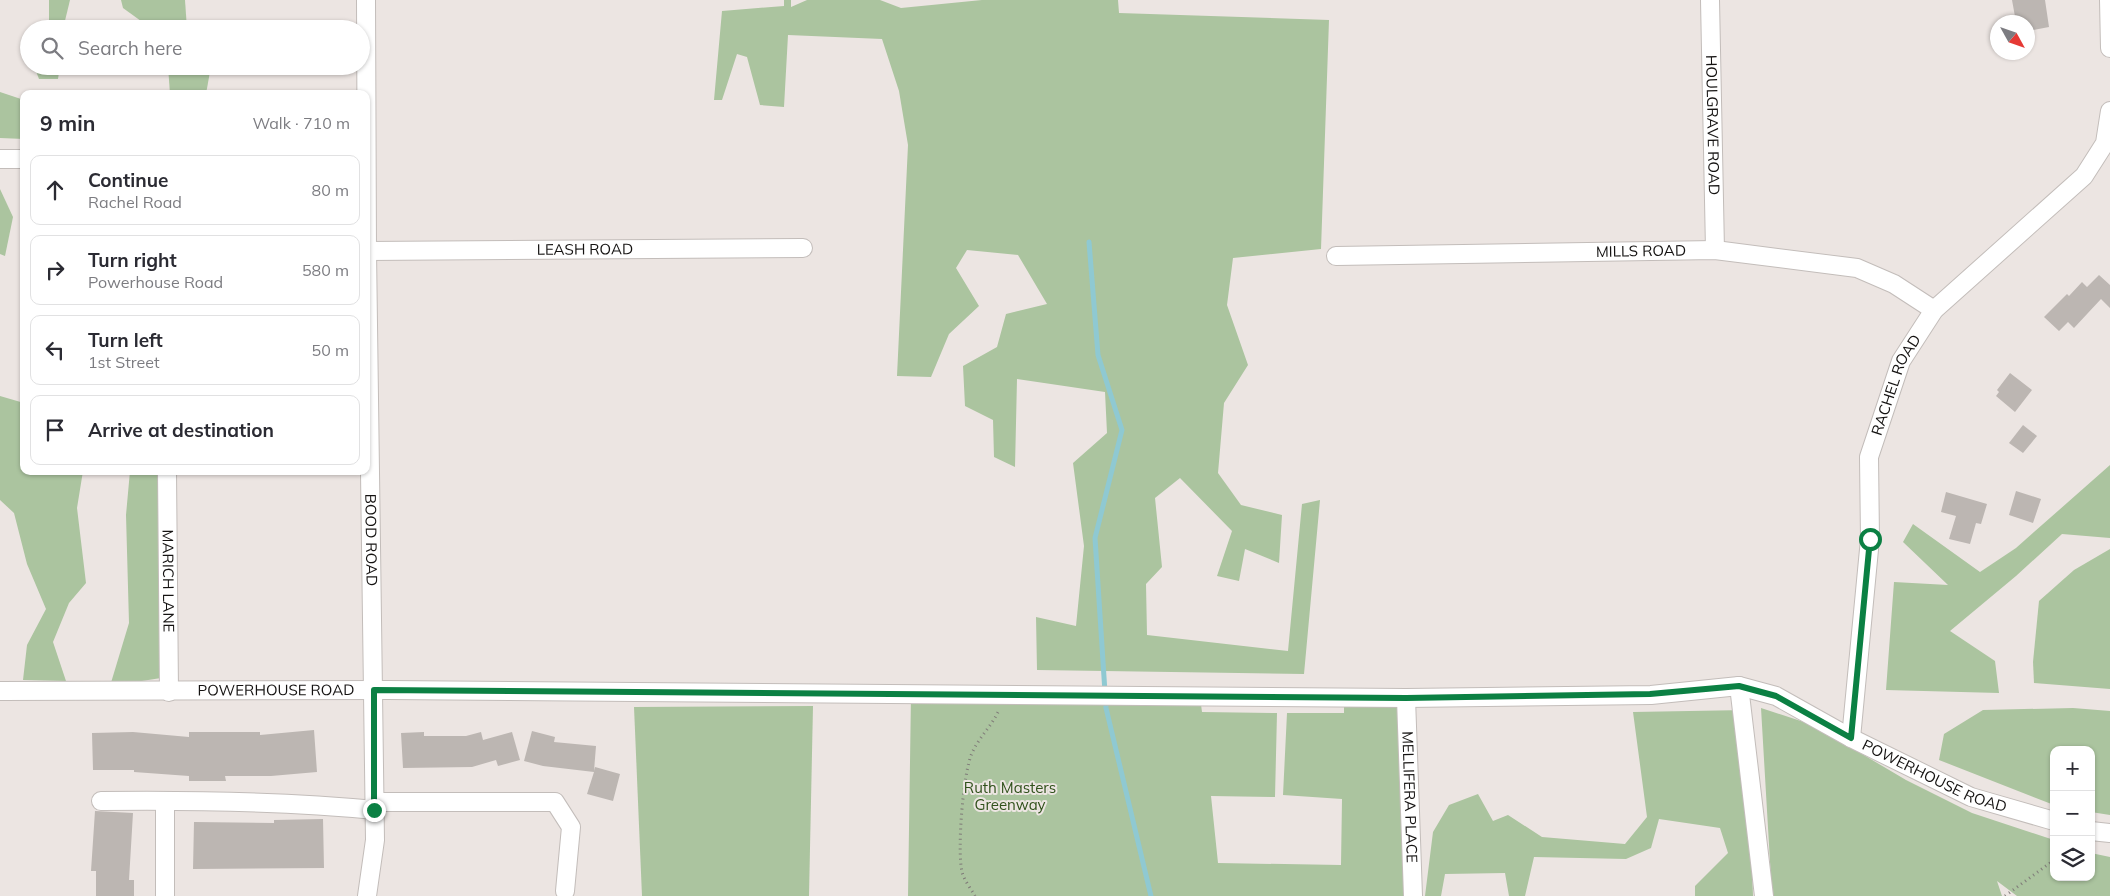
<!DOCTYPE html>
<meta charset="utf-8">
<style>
body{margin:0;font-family:Mulish,sans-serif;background:#f2f2f3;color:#2b2b33}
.controls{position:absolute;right:15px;bottom:15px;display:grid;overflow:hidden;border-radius:10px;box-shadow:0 1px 4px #0004}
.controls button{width:45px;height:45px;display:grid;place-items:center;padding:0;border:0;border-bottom:1px solid #e1e1e2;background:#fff;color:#2b2b33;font:25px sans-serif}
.compass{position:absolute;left:1990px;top:15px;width:45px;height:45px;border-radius:50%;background:#fff;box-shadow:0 1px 4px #0004;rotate:130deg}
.stop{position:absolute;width:15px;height:15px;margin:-11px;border:4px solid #0b8043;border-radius:50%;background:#fff}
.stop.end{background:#0b8043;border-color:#fff;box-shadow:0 1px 5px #0008}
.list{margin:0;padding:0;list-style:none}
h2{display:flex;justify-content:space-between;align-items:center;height:65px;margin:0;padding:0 20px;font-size:21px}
h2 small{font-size:16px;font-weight:400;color:#7c7c81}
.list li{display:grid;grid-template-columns:32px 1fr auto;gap:15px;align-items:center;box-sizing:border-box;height:70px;margin:0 10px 10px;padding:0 10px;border:1px solid #e1e1e2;border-radius:10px}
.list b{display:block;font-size:19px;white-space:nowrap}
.list p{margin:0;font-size:16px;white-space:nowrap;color:#7c7c81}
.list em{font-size:16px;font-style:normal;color:#7c7c81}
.icon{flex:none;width:28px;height:28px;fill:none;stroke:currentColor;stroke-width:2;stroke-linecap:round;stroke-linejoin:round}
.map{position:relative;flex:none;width:2110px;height:896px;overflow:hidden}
.search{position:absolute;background:#fff;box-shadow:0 1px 4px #0004;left:20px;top:20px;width:350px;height:55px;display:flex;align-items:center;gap:12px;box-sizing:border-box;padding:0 18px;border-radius:28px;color:#7c7c81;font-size:19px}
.panel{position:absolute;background:#fff;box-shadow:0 1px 4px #0004;left:20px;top:90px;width:350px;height:385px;border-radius:10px}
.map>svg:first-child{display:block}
.green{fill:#abc49f}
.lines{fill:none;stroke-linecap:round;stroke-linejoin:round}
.stream{stroke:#8fc9d2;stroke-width:5}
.building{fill:#bcb6b2}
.minor-casing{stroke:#c3bdba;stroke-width:20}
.path{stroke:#7e7977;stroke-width:3;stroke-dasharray:1 4;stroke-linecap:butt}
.minor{stroke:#fff;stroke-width:18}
.route{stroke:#0b8043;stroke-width:6}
.labels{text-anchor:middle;stroke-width:4;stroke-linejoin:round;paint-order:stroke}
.street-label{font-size:15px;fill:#141211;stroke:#ece5e2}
.park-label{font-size:15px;fill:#30511b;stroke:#ece5e2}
</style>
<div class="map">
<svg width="2110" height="896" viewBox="0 0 2110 896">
<rect width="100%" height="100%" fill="#ece5e2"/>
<g class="green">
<path d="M49,0H70L63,29H49Z"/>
<path d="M121,0H185L187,29H152L123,8Z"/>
<path d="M784,0H791V7L807,0H880L901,8L982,0H1118L1119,13L1329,20L1321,249L1233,258L1227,305L1248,365L1224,403L1218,473L1241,505L1282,515L1279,563L1245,549L1239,581L1217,576L1232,531L1180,478L1155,498L1162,567L1146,584L1147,635L1288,651L1302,504L1320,500L1304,674L1037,670L1036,617L1076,626L1084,546L1073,463L1107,433L1105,392L1017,379L1015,467L994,457L993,420L965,406L963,366L997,347L1006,314L1047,304L1018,255L967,250L956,268L979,306L949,334L931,377L897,376L908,145L899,91L882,39L788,35L784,107L760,105L747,57L737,54L722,100H714L722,11L784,6Z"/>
<path d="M34,66H60L58,79H39Z"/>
<path d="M168,66H211L206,94H170Z"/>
<path d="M0,92L24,100V139L0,138Z"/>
<path d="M0,189L13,217L5,256L0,254Z"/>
<path d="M0,396L24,403V471H83L77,508L86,583L69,603L53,642L66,681L23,680L27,645L46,609L27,564L14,513L0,500Z"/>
<path d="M2110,465V538L2062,534L2016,576L1950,631L1995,661L1999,693L1886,690L1894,582L1948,585L1903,542L1913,524L1980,572L2016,548Z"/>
<path d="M130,471H165L161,678L110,686L129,623L126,515Z"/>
<path d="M2110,549V689L2034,683L2033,662L2039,601L2074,570Z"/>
<path d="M911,695L1200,697L1202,712L1277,713L1275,797L1211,796L1218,863L1341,865L1342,799L1283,795L1287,713H1344V698H1406L1413,896H908Z"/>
<path d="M813,706L809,896H642L634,707Z"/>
<path d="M1761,708L1813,725L1906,780L1972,813L2054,840V877H2091V853L2110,857V896H2017L1997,881L2002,896H1772Z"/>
<path d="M2073,708L2110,711V815L2091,812V750H2054V805L1939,760L1944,734L1983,710Z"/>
<path d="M1746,710L1753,896H1695V886L1728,853L1720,828L1659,819L1651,848L1626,859L1534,857L1525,896H1509L1505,873L1445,874L1441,896H1425L1433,832L1449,805L1478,794L1493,821L1508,815L1542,837L1625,844L1647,817L1633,712Z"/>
</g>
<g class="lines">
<path class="stream" d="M1089,242L1098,355L1122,430L1095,538L1106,708L1151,896"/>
</g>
<g class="building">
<path d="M2012,0H2045L2049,27L2028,31V22H2016Z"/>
<path d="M2099,275L2110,285V308L2101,299L2074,328L2068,322L2059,331L2044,317L2067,294L2069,296L2082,282L2087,287Z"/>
<path d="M2010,373L2032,390L2015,412L1996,396L1999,392L1997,390Z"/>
<path d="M2023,425L2037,436L2023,453L2009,443Z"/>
<path d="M2016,491L2041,499L2033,523L2009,515Z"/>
<path d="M1946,492L1987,504L1981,524L1976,523L1970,544L1949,539L1956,516L1941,512Z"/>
<path d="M314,730L317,772L271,776H225L226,781H189V776L134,772V770H93L92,733L133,732L189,737V732H260V735Z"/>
<path d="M532,731L555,737L554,742L596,746L594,771L595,767L620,774L613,801L587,794L594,772L543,766L524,761Z"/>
<path d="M424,732V736H466L481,732L483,740L512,732L520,760L498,766L496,760L472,767L403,768L401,733Z"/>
<path d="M95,811L133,813L129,880H134V896H96V871H91Z"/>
<path d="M323,819L324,868L193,869L194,822L274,823V820Z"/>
</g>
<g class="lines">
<g class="minor-casing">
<g id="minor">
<path id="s1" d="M366,0L367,251L375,840L367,896"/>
<path id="s2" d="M1710,0L1715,250"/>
<path d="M2109,0L2110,48"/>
<path d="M0,159H24"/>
<path id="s3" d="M367,251L803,248"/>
<path id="s4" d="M1336,256L1715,250L1857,268L1894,284L1934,310"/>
<path id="s5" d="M167,471L169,692"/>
<path d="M1739,686L1764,896"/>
<path id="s6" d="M0,691L388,690L1406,698L1651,695L1739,686L1776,696L1851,738L1971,797L2054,821"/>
<path id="s7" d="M1406,698L1413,896"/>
<path id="s8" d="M1851,738L1870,539L1869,457L1901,361L1934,310L2084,176L2105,143L2110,111"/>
<path d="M101,801C192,800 284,801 375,810"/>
<path d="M375,802H555L571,827L565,891"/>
<path d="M2091,831L2110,833"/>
<path d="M165,896V801"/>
</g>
</g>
<g class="path">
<path d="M975,896C971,889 964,880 962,872C957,850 963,773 972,753C979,737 992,726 999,710"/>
<path d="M2005,896L2054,860"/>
</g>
<use href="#minor" class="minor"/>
</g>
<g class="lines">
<path class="route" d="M374,810V690L1406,698L1650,694L1739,686L1776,696L1851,738L1870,539"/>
</g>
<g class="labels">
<g class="street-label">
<text dy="5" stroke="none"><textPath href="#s2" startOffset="125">HOULGRAVE ROAD</textPath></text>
<text dy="5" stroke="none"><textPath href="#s3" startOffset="218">LEASH ROAD</textPath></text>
<text dy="5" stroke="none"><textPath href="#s4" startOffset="305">MILLS ROAD</textPath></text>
<text dy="5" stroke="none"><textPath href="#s8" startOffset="359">RACHEL ROAD</textPath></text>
<text dy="5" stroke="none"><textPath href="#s1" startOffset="540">BOOD ROAD</textPath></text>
<text dy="5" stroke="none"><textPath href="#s5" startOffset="110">MARICH LANE</textPath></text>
<text dy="5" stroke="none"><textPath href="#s6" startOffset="276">POWERHOUSE ROAD</textPath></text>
<text dy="5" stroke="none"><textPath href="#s6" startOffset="1956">POWERHOUSE ROAD</textPath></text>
<text dy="5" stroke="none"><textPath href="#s7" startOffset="99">MELLIFERA PLACE</textPath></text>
</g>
<g class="park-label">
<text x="1010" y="793">Ruth Masters<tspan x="1010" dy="17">Greenway</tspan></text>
</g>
</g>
</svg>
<div class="controls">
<button>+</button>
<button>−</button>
<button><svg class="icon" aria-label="layers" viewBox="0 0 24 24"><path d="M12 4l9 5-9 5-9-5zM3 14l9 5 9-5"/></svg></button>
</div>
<svg class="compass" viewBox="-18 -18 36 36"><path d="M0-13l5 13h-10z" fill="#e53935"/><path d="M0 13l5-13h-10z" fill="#7c7c81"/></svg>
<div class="stop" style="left:1870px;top:539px"></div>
<div class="stop end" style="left:374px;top:810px"></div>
<div class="search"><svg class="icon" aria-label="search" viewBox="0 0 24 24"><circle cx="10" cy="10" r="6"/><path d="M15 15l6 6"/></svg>Search here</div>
<section class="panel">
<h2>9 min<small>Walk · 710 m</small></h2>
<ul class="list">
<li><svg class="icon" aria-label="ahead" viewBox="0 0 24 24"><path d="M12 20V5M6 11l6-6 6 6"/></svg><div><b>Continue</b><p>Rachel Road</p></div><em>80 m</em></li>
<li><svg class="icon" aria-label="right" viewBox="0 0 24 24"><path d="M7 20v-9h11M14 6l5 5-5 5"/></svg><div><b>Turn right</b><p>Powerhouse Road</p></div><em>580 m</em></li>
<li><svg class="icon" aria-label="left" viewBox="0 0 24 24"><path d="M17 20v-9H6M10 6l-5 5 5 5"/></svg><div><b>Turn left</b><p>1st Street</p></div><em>50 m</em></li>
<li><svg class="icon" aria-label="arrive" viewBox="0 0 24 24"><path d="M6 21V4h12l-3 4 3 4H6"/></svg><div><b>Arrive at destination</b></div></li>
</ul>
</section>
</div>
